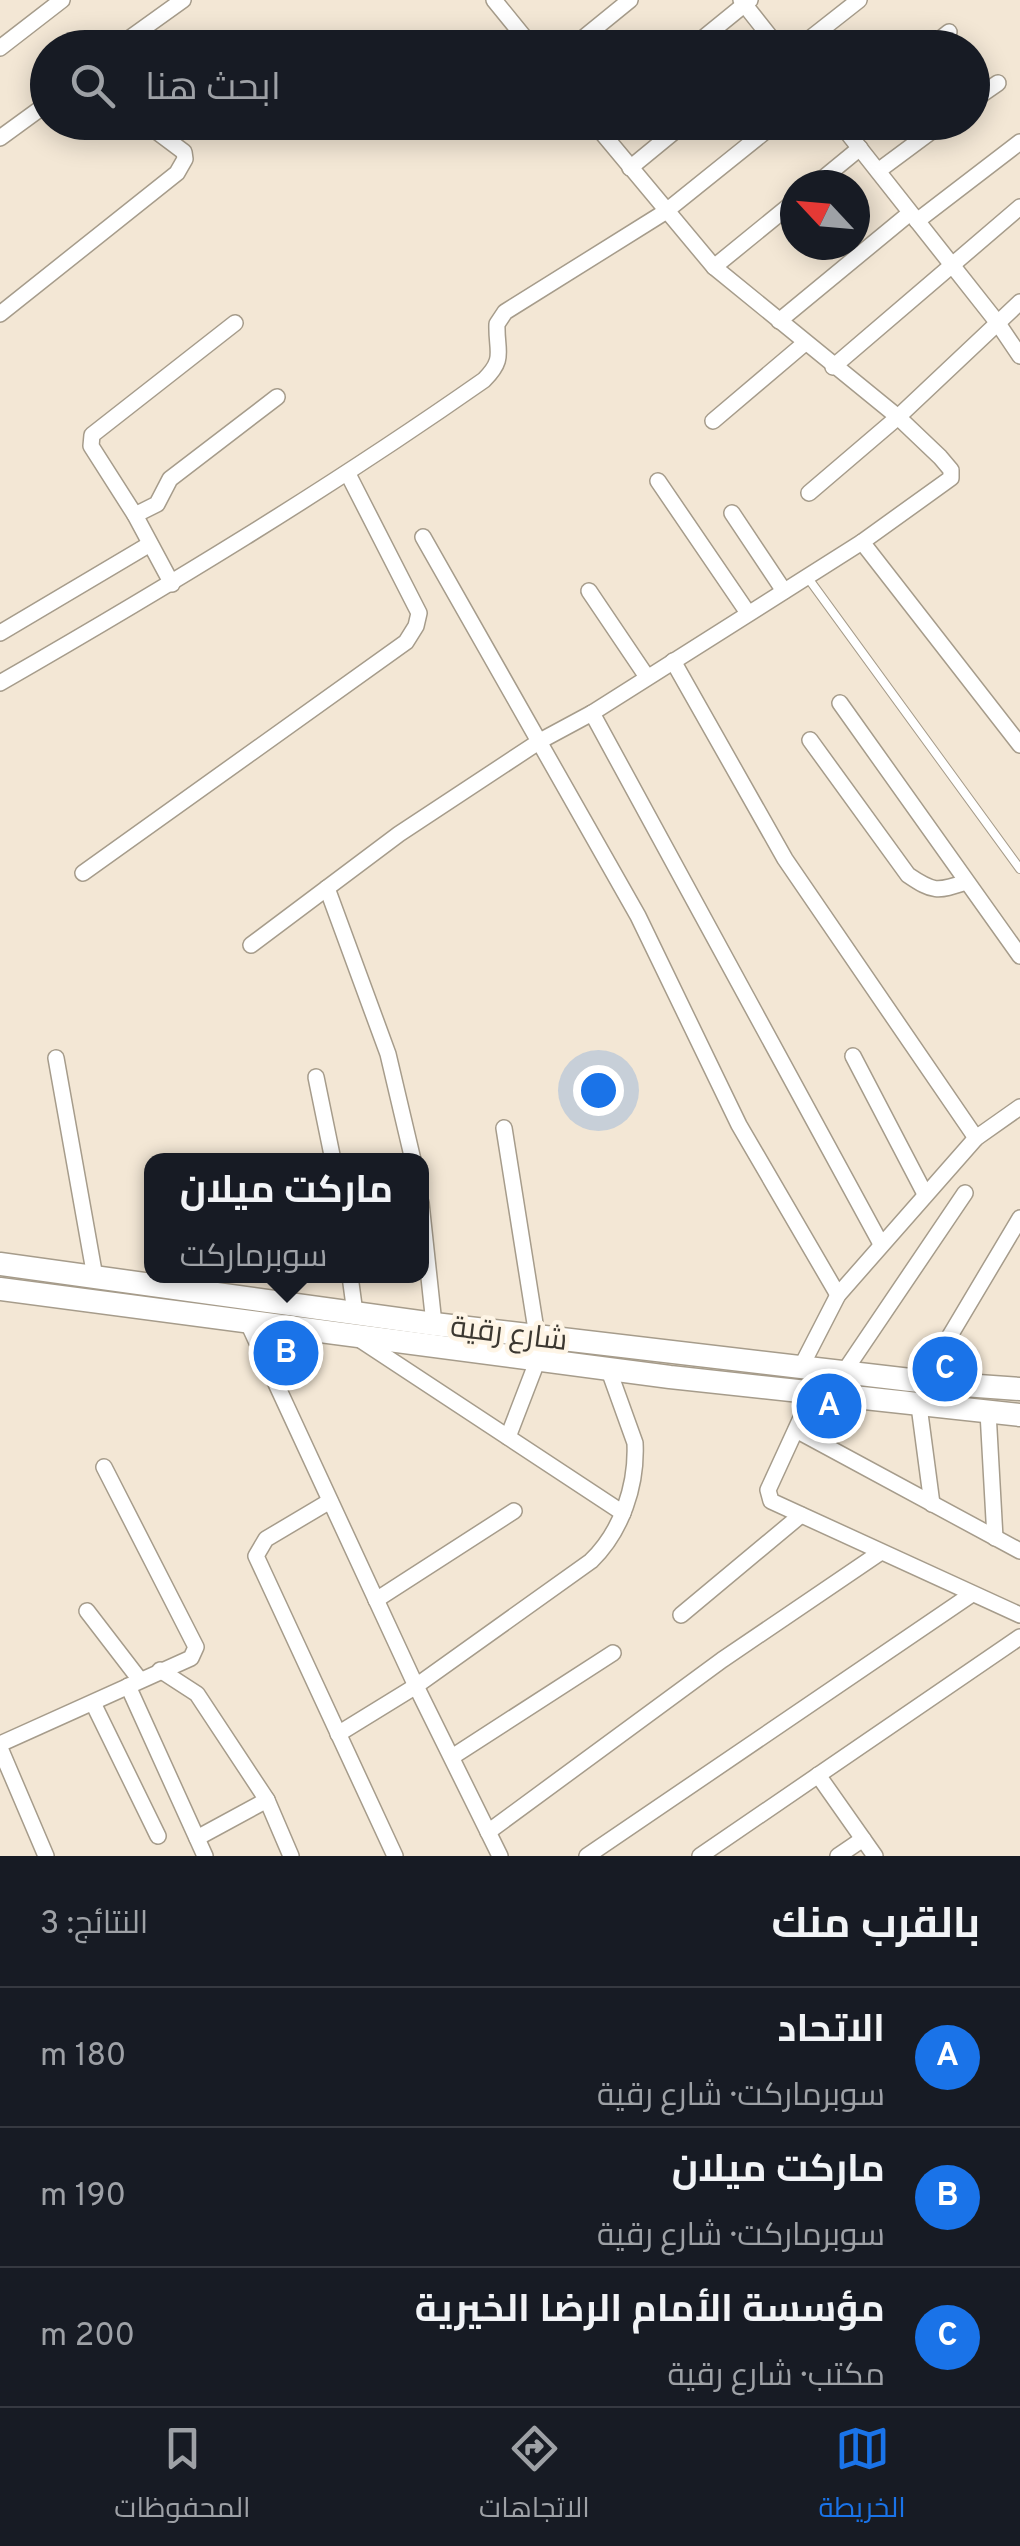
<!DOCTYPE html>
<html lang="ar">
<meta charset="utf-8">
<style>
body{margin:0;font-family:Overpass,Cairo,sans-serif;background:#20242c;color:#f1f3f6;direction:rtl}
.compass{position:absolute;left:780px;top:170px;width:90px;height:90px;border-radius:50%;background:#171b24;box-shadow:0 5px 25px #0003;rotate:296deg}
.you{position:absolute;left:598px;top:1090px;width:35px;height:35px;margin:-25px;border:8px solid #fff;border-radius:50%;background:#1a73e8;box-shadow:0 0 0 15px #1a73e833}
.badge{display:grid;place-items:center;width:65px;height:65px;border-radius:50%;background:#1a73e8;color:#fff;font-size:32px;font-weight:700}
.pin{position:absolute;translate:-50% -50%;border:5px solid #fff;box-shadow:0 2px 10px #0006}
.popup{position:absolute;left:144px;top:1153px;width:285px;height:130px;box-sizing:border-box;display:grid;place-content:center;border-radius:20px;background:#171b24;filter:drop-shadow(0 2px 8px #0005);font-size:32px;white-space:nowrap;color:#9ea1a6}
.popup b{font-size:38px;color:#f1f3f6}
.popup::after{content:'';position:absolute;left:50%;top:100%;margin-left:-20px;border:20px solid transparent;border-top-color:#171b24}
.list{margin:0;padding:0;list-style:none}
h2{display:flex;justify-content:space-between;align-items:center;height:130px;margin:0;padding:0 40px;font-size:42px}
h2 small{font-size:32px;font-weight:400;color:#9ea1a6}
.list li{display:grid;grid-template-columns:65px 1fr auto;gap:30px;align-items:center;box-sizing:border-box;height:140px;padding:0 40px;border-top:2px solid #363941}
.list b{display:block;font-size:38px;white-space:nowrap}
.list p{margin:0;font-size:32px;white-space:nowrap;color:#9ea1a6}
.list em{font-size:32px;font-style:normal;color:#9ea1a6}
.icon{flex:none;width:55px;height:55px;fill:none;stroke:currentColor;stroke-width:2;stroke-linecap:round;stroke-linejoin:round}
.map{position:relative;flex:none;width:1020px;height:1856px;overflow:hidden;direction:ltr}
.search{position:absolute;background:#171b24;box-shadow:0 5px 25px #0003;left:30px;right:30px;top:30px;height:110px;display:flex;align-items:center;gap:25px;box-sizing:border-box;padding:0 35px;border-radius:55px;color:#9ea1a6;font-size:38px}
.sheet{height:550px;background:#171b24}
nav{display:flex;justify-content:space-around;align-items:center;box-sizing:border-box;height:140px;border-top:2px solid #363941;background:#171b24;font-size:28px;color:#9ea1a6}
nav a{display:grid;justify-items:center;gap:5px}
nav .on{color:#1a73e8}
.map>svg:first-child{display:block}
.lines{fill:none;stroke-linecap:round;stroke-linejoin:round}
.lane-casing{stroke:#a69c8b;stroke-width:10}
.street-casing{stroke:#a69c8b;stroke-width:18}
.secondary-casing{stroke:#a69c8b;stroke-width:25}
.lane{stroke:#fff;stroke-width:8}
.street{stroke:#fff;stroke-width:15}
.secondary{stroke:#fff;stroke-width:22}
.labels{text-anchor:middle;stroke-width:9;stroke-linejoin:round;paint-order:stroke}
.street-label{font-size:30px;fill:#3b3730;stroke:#fef5e6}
</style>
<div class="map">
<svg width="1020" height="1856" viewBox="0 0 1020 1856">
<rect width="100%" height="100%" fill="#f3e7d5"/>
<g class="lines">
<g class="lane-casing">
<path id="lane" d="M808,578L1020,869"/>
</g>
<g class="street-casing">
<g id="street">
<path d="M494,0L533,48"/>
<path d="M741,0L779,48"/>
<path d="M0,48L62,0"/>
<path d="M116,48L183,0"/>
<path d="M571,48L630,0"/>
<path d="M691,48L750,0"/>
<path d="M798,48L859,0"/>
<path d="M929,48L949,32"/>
<path d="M972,101L998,83"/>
<path d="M839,122L997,322L1020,356"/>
<path d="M0,138L48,103"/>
<path d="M630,168L686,122"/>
<path d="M878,171L944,122"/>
<path d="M815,185L860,148"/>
<path d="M917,221L1020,142"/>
<path d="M714,267L795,201"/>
<path d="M0,314L177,173L185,159L184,152L144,122"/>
<path d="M779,321L910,213"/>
<path d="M833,367L1020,207"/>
<path d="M713,421L805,343"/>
<path d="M658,481L748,613"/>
<path d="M809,493L898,417L1020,302"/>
<path d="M732,513L784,591"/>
<path d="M135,515L157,504L170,479L277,397"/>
<path d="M423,537L638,916L739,1125L838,1295"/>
<path d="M862,542L1020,745"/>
<path d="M172,584L135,515L91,446L92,435L235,323"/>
<path d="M589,591L647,677"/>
<path d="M0,633L150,544"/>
<path d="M673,661L785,859L976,1138"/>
<path d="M0,683C165,588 327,490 484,380C506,358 496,352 497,324L505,312L665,212L777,122"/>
<path d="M840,703L1020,956"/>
<path d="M592,713L881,1244"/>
<path d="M810,740L908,875C933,892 937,892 966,882"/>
<path d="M83,873L406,642L416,626L419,613L348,474"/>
<path d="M327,888L388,1054L413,1160"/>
<path d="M251,945L399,834L540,741L592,713L862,542L951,478V470L940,457L898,417L714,267L593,122"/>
<path d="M853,1056L925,1194"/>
<path d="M56,1058L95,1277"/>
<path d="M316,1077L333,1160"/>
<path d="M504,1128L537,1336"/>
<path d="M421,1203L434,1324"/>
<path d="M350,1276L355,1313"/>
<path d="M248,1323L416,1686L500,1856"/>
<path d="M362,1341L623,1513"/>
<path d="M801,1367L838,1295L976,1138L1020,1107"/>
<path d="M844,1372L965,1193"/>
<path d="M923,1381L1020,1218"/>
<path d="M813,1392L768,1490L771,1501L1020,1615"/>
<path d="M919,1406L932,1504"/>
<path d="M988,1412L995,1538"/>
<path d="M796,1430L1020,1551"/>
<path d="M508,1437L538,1359"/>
<path d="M330,1501L266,1539L256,1556L395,1856"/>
<path d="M376,1600L514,1511"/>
<path d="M87,1611L140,1680"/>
<path d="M681,1615L801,1515"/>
<path d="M160,1670L197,1694L267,1800L291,1856"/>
<path d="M128,1686L205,1856"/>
<path d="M93,1703L158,1836"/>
<path d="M338,1734L416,1686L591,1561C622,1531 637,1485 635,1443L608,1368"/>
<path d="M0,1744L191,1658L196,1647L104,1467"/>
<path d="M0,1748L46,1856"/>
<path d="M452,1757L613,1653"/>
<path d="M818,1775L875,1856"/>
<path d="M488,1832L722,1660L881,1552"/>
<path d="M197,1838L267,1800"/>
<path d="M587,1856L972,1594"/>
<path d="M700,1856L1020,1637"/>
<path d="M838,1856L863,1839"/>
</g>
</g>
<g class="secondary-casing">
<g id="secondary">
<path d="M0,1264L434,1324L936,1383L1020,1389"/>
<path d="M0,1289L670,1377L1020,1415"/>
</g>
</g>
<use href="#lane" class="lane"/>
<use href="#street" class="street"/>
<use href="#secondary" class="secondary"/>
</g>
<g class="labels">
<g class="street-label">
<text transform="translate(509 1333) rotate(7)" y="10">شارع رقية</text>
</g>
</g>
</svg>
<svg class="compass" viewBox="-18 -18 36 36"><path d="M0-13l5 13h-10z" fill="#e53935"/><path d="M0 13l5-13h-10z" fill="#9ea1a6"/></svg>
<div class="you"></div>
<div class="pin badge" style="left:829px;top:1406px">A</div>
<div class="pin badge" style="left:286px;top:1353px">B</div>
<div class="popup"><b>ماركت ميلان</b>سوبرماركت</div>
<div class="pin badge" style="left:945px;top:1369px">C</div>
<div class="search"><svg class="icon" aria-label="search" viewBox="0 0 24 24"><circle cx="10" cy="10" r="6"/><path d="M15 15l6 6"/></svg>ابحث هنا</div>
</div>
<section class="sheet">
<h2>بالقرب منك<small>النتائج: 3</small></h2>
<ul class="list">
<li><span class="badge">A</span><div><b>الاتحاد</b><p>سوبرماركت · شارع رقية</p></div><em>180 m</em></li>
<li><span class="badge">B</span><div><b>ماركت ميلان</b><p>سوبرماركت · شارع رقية</p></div><em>190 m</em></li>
<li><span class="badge">C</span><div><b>مؤسسة الأمام الرضا الخيرية</b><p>مكتب · شارع رقية</p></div><em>200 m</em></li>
</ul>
</section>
<nav>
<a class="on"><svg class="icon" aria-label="map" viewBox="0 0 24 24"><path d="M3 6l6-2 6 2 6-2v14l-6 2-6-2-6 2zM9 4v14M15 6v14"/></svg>الخريطة</a>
<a><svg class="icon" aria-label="directions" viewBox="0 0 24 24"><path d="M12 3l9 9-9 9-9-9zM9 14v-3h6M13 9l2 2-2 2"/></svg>الاتجاهات</a>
<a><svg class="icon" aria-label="saved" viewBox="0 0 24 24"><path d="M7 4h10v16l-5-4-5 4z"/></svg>المحفوظات</a>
</nav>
